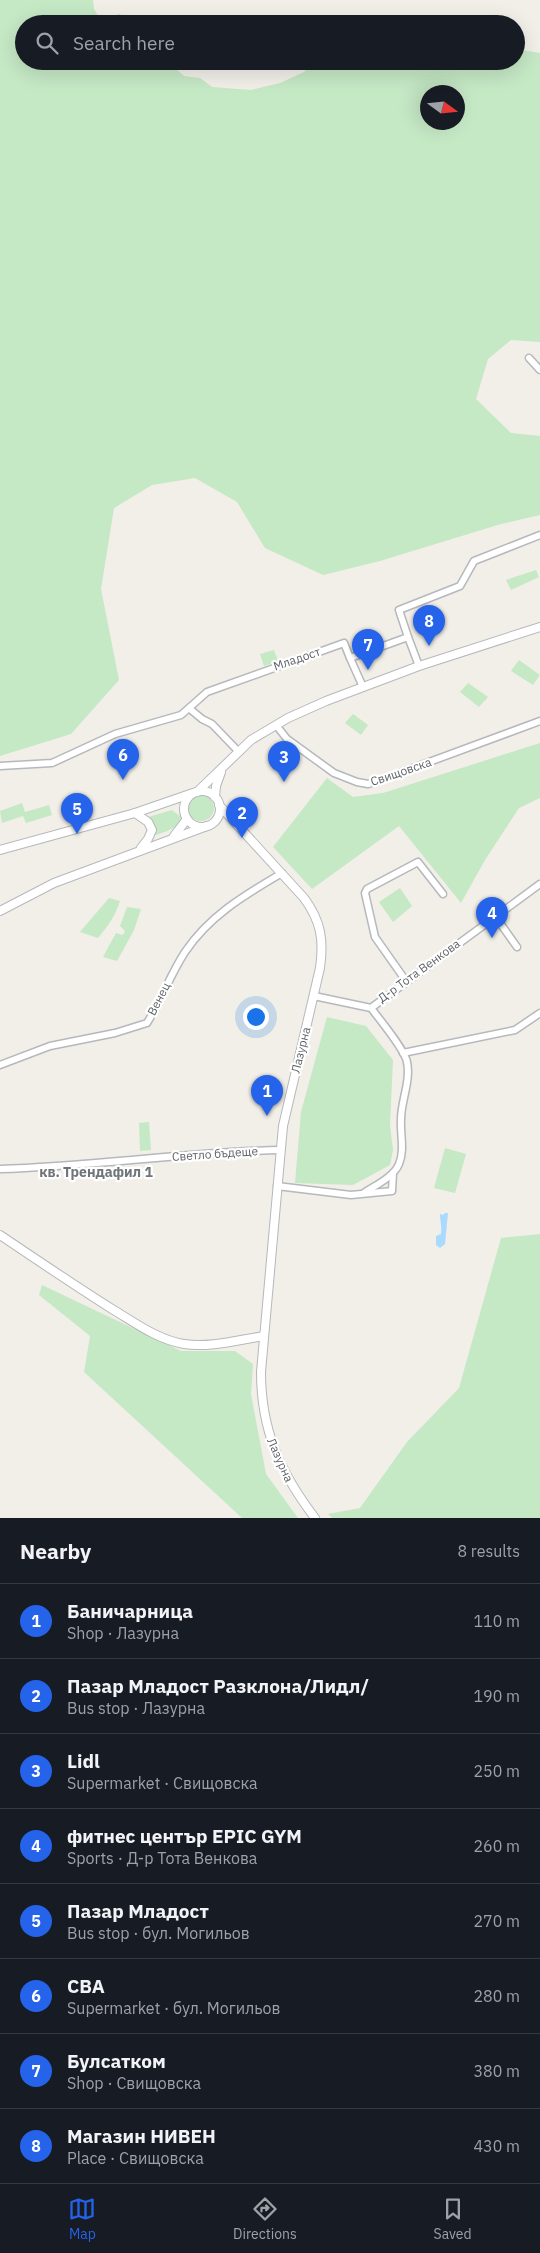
<!DOCTYPE html>
<meta charset="utf-8">
<style>
body{margin:0;font-family:"IBM Plex Sans",sans-serif;background:#242831;color:#f1f3f6}
.compass{position:absolute;left:420px;top:85px;width:45px;height:45px;border-radius:50%;background:#171b24;box-shadow:0 5px 20px #0002;rotate:105deg}
.you{position:absolute;left:255px;top:1016px;width:18px;height:18px;margin:-12px;border:4px solid #fff;border-radius:50%;background:#1a73e8;box-shadow:0 0 0 8px #1a73e833}
.badge{display:grid;place-items:center;width:32px;height:32px;border-radius:50%;background:#2563eb;color:#fff;font-size:16px;font-weight:700}
.pin{position:absolute;translate:-50% -41px;filter:drop-shadow(0 1px 2px #0008)}
.pin::after{content:'';position:absolute;top:26px;width:18px;height:15px;background:inherit;clip-path:polygon(0 0,100% 0,50% 100%)}
.list{margin:0;padding:0;list-style:none}
h2{display:flex;justify-content:space-between;align-items:center;height:65px;margin:0;padding:0 20px;font-size:21px}
h2 small{font-size:16px;font-weight:400;color:#9ea1a6}
.list li{display:grid;grid-template-columns:32px 1fr auto;gap:15px;align-items:center;box-sizing:border-box;height:75px;padding:0 20px;border-top:1px solid #363941}
.list b{display:block;font-size:19px;white-space:nowrap}
.list p{margin:0;font-size:16px;white-space:nowrap;color:#9ea1a6}
.list em{font-size:16px;font-style:normal;color:#9ea1a6}
.icon{flex:none;width:28px;height:28px;fill:none;stroke:currentColor;stroke-width:2;stroke-linecap:round;stroke-linejoin:round}
.map{position:relative;flex:none;width:540px;height:1518px;overflow:hidden}
.search{position:absolute;background:#171b24;box-shadow:0 5px 20px #0002;left:15px;right:15px;top:15px;height:55px;display:flex;align-items:center;gap:12px;box-sizing:border-box;padding:0 18px;border-radius:28px;color:#9ea1a6;font-size:19px}
.sheet{height:665px;background:#171b24}
nav{display:flex;justify-content:space-around;align-items:center;box-sizing:border-box;height:70px;border-top:1px solid #363941;background:#171b24;font-size:14px;color:#9ea1a6}
nav a{display:grid;justify-items:center;gap:2px}
nav .on{color:#2563eb}
.map>svg:first-child{display:block}
.green{fill:#c5e8c5;fill-rule:evenodd}
.water{fill:#aadaff}
.lines{fill:none;stroke-linecap:round;stroke-linejoin:round}
.minor-casing{stroke:#b5b8bc;stroke-width:9}
.tertiary-casing{stroke:#b5b8bc;stroke-width:10}
.minor{stroke:#fff;stroke-width:6}
.tertiary{stroke:#fff;stroke-width:8}
.labels{text-anchor:middle;stroke-width:4.5;stroke-linejoin:round;paint-order:stroke}
.street-label{font-size:12px;fill:#5f6368;stroke:#fff}
.neighbourhood-label{font-size:14px;font-weight:bold;fill:#70757a;stroke:#fff}
</style>
<div class="map">
<svg width="540" height="1518" viewBox="0 0 540 1518">
<rect width="100%" height="100%" fill="#f1efe8"/>
<g class="green">
<path d="M0,0H93L94,9L99,17H113L119,14L146,24H24V61H167L184,76L200,78L212,87L251,90L280,83L304,72L316,61H516V49L540,53V342L511,340L488,359L476,399L511,433L540,436V515L501,524L380,561L323,575L265,548L237,502L195,478L152,485L114,508L101,589L119,680L71,734L0,756ZM428,92H458V122H428Z"/>
<path d="M536,570L539,577L511,590L506,580Z"/>
<path d="M274,650L278,661L264,666L260,654Z"/>
<path d="M519,660L540,675L533,685L511,671Z"/>
<path d="M468,683L488,697L479,707L460,692Z"/>
<path d="M353,714L368,725L361,735L345,723Z"/>
<path d="M540,743V798L519,808L485,860L461,903L399,826L312,889L273,847L327,778L353,797L383,793Z"/>
<circle cx="201" cy="808" r="13"/>
<path d="M22,803L25,812L49,805L52,815L26,823L23,816L2,823L0,811Z"/>
<path d="M172,810L181,817C179,829 164,832 153,836L154,827L148,817Z"/>
<path d="M400,888L412,906L393,922L379,902Z"/>
<path d="M109,898L120,901C115,916 108,926 98,938L80,932Z"/>
<path d="M127,907L141,909L134,930L117,961L103,957L116,933L123,935L125,931L120,926Z"/>
<path d="M327,1017L366,1026L393,1060L390,1125L393,1150L390,1165L353,1185L295,1183L301,1112Z"/>
<path d="M149,1122L151,1150L140,1151L139,1123Z"/>
<path d="M445,1148L466,1154L455,1193L434,1188Z"/>
<path d="M540,1234V1518H332L328,1514L360,1508L407,1442L459,1388L501,1238Z"/>
<path d="M42,1285L181,1351H235L253,1364L251,1394L266,1474L298,1518H242L84,1372L90,1336L39,1295Z"/>
</g>
<path class="water" d="M445,1213H448L445,1244L440,1248L436,1245V1236L441,1234C442,1226 440,1221 440,1214L443,1215Z"/>
<g class="lines">
<g class="minor-casing">
<g id="minor">
<path d="M529,358L540,370"/>
<path d="M408,637L419,666"/>
<path d="M350,658L363,687"/>
<path d="M190,709L202,719L212,724L238,751"/>
<path d="M276,725L287,739L334,773L357,782L368,784L375,782L540,721"/>
<path d="M0,766L52,763L115,734L181,715L207,692L344,643L350,658L408,637L399,610L460,586L474,561L540,535"/>
<path d="M495,916L517,947"/>
<path d="M406,981L375,937L365,893L367,889L418,862L443,894"/>
<path d="M314,996L371,1008"/>
<path d="M371,1008L540,884"/>
<path d="M403,1053L515,1030L540,1013"/>
<path d="M0,1065L50,1046L115,1033L147,1023C161,1001 170,975 185,952C210,915 245,895 282,873"/>
<path d="M0,1169C94,1166 187,1152 281,1150"/>
<path d="M277,1186L351,1195L392,1191L393,1173"/>
<path d="M364,1193C374,1186 394,1177 399,1164C405,1150 400,1134 401,1119C401,1101 411,1081 407,1062C405,1050 380,1020 371,1008"/>
</g>
</g>
<g class="tertiary-casing">
<g id="tertiary">
<circle cx="202" cy="809" r="18"/>
<path d="M197,792L251,740L288,718L326,701L419,666L540,627"/>
<path d="M215,797L216,786L221,772"/>
<path d="M219,805L304,898C321,921 324,940 320,968L283,1126L261,1372C261,1430 280,1472 315,1518"/>
<path d="M135,813L148,822L152,830L148,839L141,848"/>
<path d="M174,836L187,819"/>
<path d="M0,850L135,813L193,793"/>
<path d="M0,911L54,883L207,826"/>
<path d="M0,1235C37,1260 74,1285 112,1309C134,1322 158,1340 184,1344C209,1348 238,1340 264,1336"/>
</g>
</g>
<use href="#minor" class="minor"/>
<use href="#tertiary" class="tertiary"/>
</g>
<g class="labels">
<g class="street-label">
<text transform="translate(297 659) rotate(-19)" y="4">Младост</text>
<text transform="translate(401 772) rotate(-19)" y="4">Свищовска</text>
<text transform="translate(419 971) rotate(-36)" y="4">Д-р Тота Венкова</text>
<text transform="translate(159 999) rotate(-63)" y="4">Венец</text>
<text transform="translate(301 1050) rotate(-76)" y="4">Лазурна</text>
<text transform="translate(215 1154) rotate(-4)" y="4">Светло бъдеще</text>
<text transform="translate(280 1460) rotate(66)" y="4">Лазурна</text>
</g>
<g class="neighbourhood-label">
<text x="96" y="1177">кв. Трендафил 1</text>
</g>
</g>
</svg>
<svg class="compass" viewBox="-18 -18 36 36"><path d="M0-13l5 13h-10z" fill="#e53935"/><path d="M0 13l5-13h-10z" fill="#9ea1a6"/></svg>
<div class="you"></div>
<div class="pin badge" style="left:267px;top:1116px">1</div>
<div class="pin badge" style="left:242px;top:838px">2</div>
<div class="pin badge" style="left:284px;top:782px">3</div>
<div class="pin badge" style="left:492px;top:938px">4</div>
<div class="pin badge" style="left:77px;top:834px">5</div>
<div class="pin badge" style="left:123px;top:780px">6</div>
<div class="pin badge" style="left:368px;top:670px">7</div>
<div class="pin badge" style="left:429px;top:646px">8</div>
<div class="search"><svg class="icon" aria-label="search" viewBox="0 0 24 24"><circle cx="10" cy="10" r="6"/><path d="M15 15l6 6"/></svg>Search here</div>
</div>
<section class="sheet">
<h2>Nearby<small>8 results</small></h2>
<ul class="list">
<li><span class="badge">1</span><div><b>Баничарница</b><p>Shop · Лазурна</p></div><em>110 m</em></li>
<li><span class="badge">2</span><div><b>Пазар Младост Разклона/Лидл/</b><p>Bus stop · Лазурна</p></div><em>190 m</em></li>
<li><span class="badge">3</span><div><b>Lidl</b><p>Supermarket · Свищовска</p></div><em>250 m</em></li>
<li><span class="badge">4</span><div><b>фитнес център EPIC GYM</b><p>Sports · Д-р Тота Венкова</p></div><em>260 m</em></li>
<li><span class="badge">5</span><div><b>Пазар Младост</b><p>Bus stop · бул. Могильов</p></div><em>270 m</em></li>
<li><span class="badge">6</span><div><b>CBA</b><p>Supermarket · бул. Могильов</p></div><em>280 m</em></li>
<li><span class="badge">7</span><div><b>Булсатком</b><p>Shop · Свищовска</p></div><em>380 m</em></li>
<li><span class="badge">8</span><div><b>Магазин НИВЕН</b><p>Place · Свищовска</p></div><em>430 m</em></li>
</ul>
</section>
<nav>
<a class="on"><svg class="icon" aria-label="map" viewBox="0 0 24 24"><path d="M3 6l6-2 6 2 6-2v14l-6 2-6-2-6 2zM9 4v14M15 6v14"/></svg>Map</a>
<a><svg class="icon" aria-label="directions" viewBox="0 0 24 24"><path d="M12 3l9 9-9 9-9-9zM9 14v-3h6M13 9l2 2-2 2"/></svg>Directions</a>
<a><svg class="icon" aria-label="saved" viewBox="0 0 24 24"><path d="M7 4h10v16l-5-4-5 4z"/></svg>Saved</a>
</nav>
